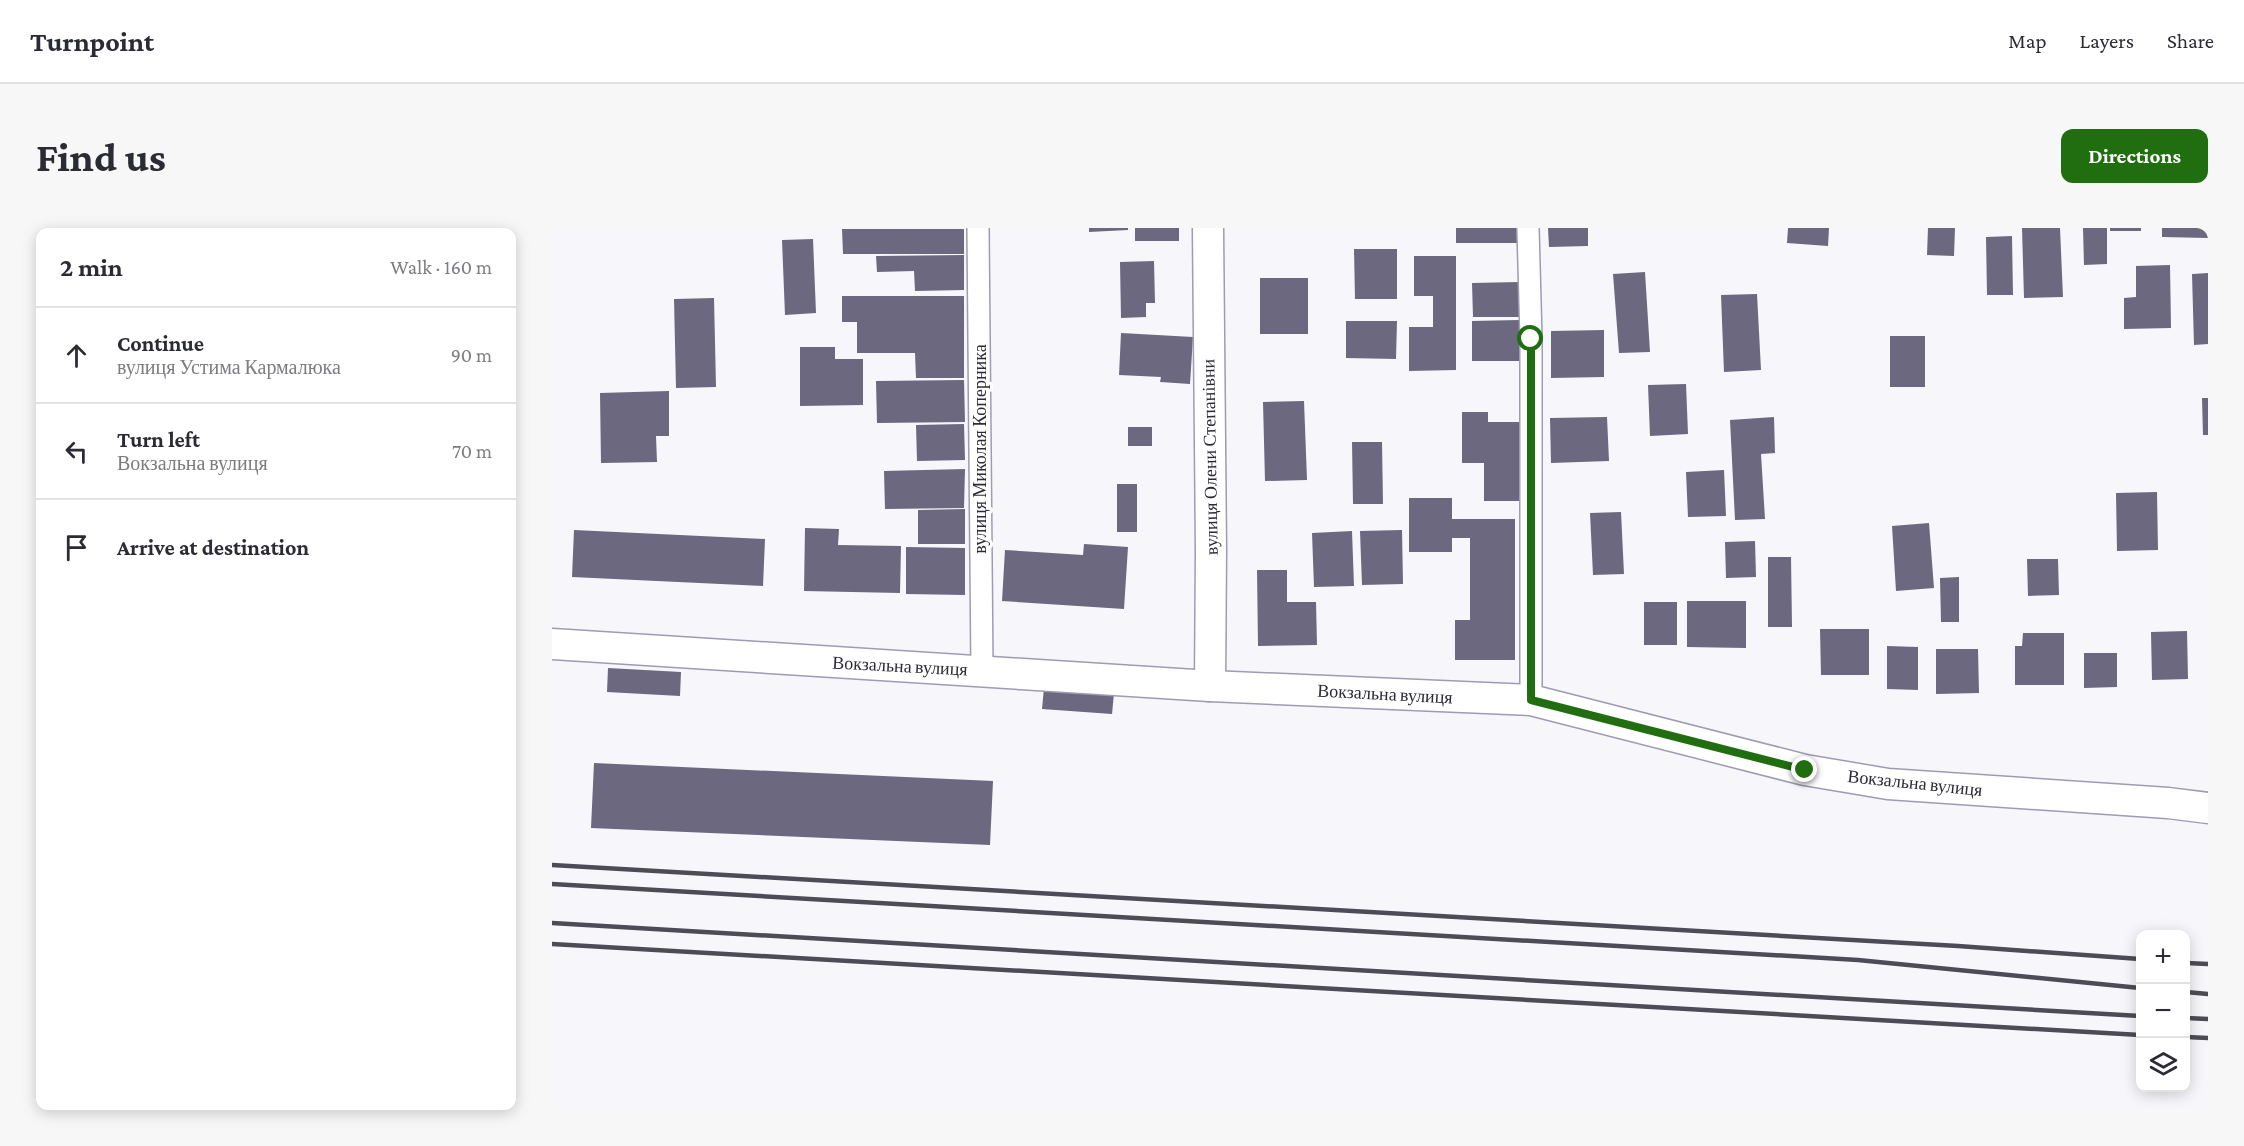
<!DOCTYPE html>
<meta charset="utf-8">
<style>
body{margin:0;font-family:"Crimson Pro",serif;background:#f7f7f7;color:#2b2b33}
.controls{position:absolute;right:18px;bottom:18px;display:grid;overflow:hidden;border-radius:12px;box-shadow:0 3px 15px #0003}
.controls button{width:54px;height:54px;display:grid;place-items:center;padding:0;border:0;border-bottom:2px solid #e1e1e2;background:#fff;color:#2b2b33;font:30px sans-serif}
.stop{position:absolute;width:18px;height:18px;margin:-14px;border:4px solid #216e11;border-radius:50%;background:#fff}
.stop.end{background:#216e11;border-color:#fff;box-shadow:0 2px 6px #0008}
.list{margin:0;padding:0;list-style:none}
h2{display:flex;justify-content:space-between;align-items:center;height:78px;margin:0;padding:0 24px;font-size:26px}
h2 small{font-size:20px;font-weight:400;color:#7c7c81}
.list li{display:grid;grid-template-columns:39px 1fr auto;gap:18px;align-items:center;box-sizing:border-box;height:96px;padding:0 24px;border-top:2px solid #e1e1e2}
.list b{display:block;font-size:22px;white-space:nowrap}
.list p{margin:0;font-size:20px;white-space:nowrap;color:#7c7c81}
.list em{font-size:20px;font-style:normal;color:#7c7c81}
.icon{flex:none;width:33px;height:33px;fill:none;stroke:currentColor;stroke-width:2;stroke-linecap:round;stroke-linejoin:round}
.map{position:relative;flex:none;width:1656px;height:882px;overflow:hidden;border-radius:12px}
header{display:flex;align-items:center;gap:36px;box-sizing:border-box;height:84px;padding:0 30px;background:#fff;border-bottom:2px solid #e1e1e2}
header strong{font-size:28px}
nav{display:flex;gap:33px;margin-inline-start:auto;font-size:21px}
.intro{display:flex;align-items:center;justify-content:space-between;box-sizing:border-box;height:144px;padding:0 36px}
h1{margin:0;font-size:42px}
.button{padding:15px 27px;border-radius:12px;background:#216e11;color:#fff;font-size:21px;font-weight:700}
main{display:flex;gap:36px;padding:0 36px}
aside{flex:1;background:#fff;border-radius:12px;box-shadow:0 3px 15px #0003}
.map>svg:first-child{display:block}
.building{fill:#6b687f}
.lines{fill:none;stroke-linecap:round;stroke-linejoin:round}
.street-casing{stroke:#9e9bb3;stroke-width:24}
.secondary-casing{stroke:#9e9bb3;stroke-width:33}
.street{stroke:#fff;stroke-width:21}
.secondary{stroke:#fff;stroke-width:30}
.rail{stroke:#4d4b54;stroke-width:4.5}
.route{stroke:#216e11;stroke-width:8}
.labels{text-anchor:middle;stroke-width:6;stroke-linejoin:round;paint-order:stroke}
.street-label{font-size:18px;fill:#2c2a34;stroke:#fff}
</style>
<header>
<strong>Turnpoint</strong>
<nav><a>Map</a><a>Layers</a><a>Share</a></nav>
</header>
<div class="intro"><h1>Find us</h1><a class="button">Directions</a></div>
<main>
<aside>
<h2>2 min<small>Walk · 160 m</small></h2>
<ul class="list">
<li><svg class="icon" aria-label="ahead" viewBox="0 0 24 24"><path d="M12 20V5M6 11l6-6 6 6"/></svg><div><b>Continue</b><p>вулиця Устима Кармалюка</p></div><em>90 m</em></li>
<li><svg class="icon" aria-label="left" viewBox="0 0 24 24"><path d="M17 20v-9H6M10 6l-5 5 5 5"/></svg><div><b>Turn left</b><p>Вокзальна вулиця</p></div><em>70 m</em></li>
<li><svg class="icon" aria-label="arrive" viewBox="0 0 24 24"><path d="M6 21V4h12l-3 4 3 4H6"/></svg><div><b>Arrive at destination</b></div></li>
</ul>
</aside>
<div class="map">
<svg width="1656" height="882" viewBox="0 0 1656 882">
<rect width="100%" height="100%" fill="#f6f6fb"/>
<g class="building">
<path d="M537,0H576V2L537,4Z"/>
<rect x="583" y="0" width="44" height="13"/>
<rect x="904" y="0" width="63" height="15"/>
<path d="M996,0H1036V18L997,19Z"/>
<path d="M1236,0H1277L1276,18L1235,15Z"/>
<path d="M1376,0H1403L1402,28L1375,27Z"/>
<path d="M1470,0H1508L1511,69L1472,70Z"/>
<path d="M1531,0H1555V36L1532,37Z"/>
<rect x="1558" y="0" width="31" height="3"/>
<path d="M1610,0H1656V10L1610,9Z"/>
<path d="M290,1H412V26H291Z"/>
<path d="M1460,8L1461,67H1435L1434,9Z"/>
<path d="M261,11L264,85L233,87L230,12Z"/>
<path d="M802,21H845V71H803Z"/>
<path d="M412,27V62L363,63L362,43L325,44L324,28Z"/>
<path d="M862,28H904V142L857,143V99H881V68H862Z"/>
<path d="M602,33L603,75H594V89L569,90L568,34Z"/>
<path d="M1618,37L1619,100L1572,101V70L1584,69V38Z"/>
<path d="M1093,44L1098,124L1067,125L1061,46Z"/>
<path d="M1656,45V116L1642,117L1640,46Z"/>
<rect x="708" y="50" width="48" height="56"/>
<path d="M967,54L968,89H921L920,55Z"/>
<path d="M1205,66L1209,142L1172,144L1169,67Z"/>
<path d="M290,68H412V150H364L363,125H305V94H290Z"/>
<path d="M162,70L164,159L124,160L122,71Z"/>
<path d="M967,92V133H920V93Z"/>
<path d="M794,93H845L844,131L794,130Z"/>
<path d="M1052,102V149L999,150V103Z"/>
<path d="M569,105L641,109L638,156L608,154L609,149L567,147Z"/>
<rect x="1338" y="108" width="35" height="51"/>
<path d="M248,119H283V131H311V177L248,178Z"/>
<path d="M412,152L413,194L325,195L324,153Z"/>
<path d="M1134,156L1136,206L1098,208L1096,157Z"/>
<path d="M117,163V208H104L105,234L49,235L48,165Z"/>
<path d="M1650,170H1656V207H1651Z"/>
<path d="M752,173L755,252L713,253L711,174Z"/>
<path d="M910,184H936V194H970V273H932V235H910Z"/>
<path d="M1055,189L1057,233L999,235L998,190Z"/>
<path d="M1222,189L1223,225L1209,226L1213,291L1183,292L1178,192Z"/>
<path d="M412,196L413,232L365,233L364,197Z"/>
<rect x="576" y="199" width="24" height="19"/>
<path d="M800,214H830L831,276H801Z"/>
<path d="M413,241L412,280L333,281L332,243Z"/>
<path d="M1172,242L1174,288L1136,289L1134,244Z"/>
<rect x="565" y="256" width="20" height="48"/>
<path d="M1605,264L1606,322L1565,323L1564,265Z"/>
<path d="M857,270H900V291H963V432H903V392H918V310H900V324H857Z"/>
<path d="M413,281V316H366V282Z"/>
<path d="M1069,284L1072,346L1041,347L1038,285Z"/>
<path d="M1377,295L1382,360L1344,363L1340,298Z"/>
<path d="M253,300L287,301L286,317L349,318L348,365L252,363Z"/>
<path d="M22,302L213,311L211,358L20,349Z"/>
<path d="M850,302L851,356L810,357L808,303Z"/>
<path d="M800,303L802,358L762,359L760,305Z"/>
<path d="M1203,313L1204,349L1174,350L1173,314Z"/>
<path d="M532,316L576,319L572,381L450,373L453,322L531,327Z"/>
<path d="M354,319L413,320V367L354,366Z"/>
<path d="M1216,329H1239L1240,399H1216Z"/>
<path d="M1475,331H1506L1507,367L1476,368Z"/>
<path d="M705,342H735V374H764L765,417L706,418Z"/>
<path d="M1407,349V394H1389L1388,350Z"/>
<path d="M1135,373H1194V420L1135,419Z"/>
<rect x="1092" y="374" width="33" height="43"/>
<path d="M1268,401H1317V447H1269Z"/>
<path d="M1635,403L1636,451L1600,452L1599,404Z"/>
<path d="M1471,405H1512V457H1463V418H1470Z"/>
<path d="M1335,418L1366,419V462L1335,461Z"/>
<path d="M1384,421H1426L1427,465L1384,466Z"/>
<path d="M1532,425H1565V459L1532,460Z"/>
<path d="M56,440L129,444L128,468L55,464Z"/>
<path d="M492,460L562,465L560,486L490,481Z"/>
<path d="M42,535L441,553L438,617L39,600Z"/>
</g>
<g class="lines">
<g class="street-casing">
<g id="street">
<path d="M426,0L430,443"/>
<path d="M976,0L979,111V472"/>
</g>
</g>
<g class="secondary-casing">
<g id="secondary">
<path d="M656,0L659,323L658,458"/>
<path d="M0,416L658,458L979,472L1253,542L1336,556L1616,575L1656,580"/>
</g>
</g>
<use href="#street" class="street"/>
<use href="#secondary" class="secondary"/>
<g class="rail">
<path d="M0,637L1406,718L1588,731"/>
<path d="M0,656L1306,732L1588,760"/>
<path d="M0,695L1588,788"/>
<path d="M0,716L1588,807"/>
<path d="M1634,735L1656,736"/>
<path d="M1634,764L1656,766"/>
<path d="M1634,790L1656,791"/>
<path d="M1634,809L1656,810"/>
</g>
</g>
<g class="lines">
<path class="route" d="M979,111V472L1253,542"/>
</g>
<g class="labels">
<g class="street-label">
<text transform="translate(428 221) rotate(-90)" y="6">вулиця Миколая Коперника</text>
<text transform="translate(658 229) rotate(-91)" y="6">вулиця Олени Степанівни</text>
<text transform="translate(348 438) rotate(3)" y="6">Вокзальна вулиця</text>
<text transform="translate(833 466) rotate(3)" y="6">Вокзальна вулиця</text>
<text transform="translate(1363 555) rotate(6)" y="6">Вокзальна вулиця</text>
</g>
</g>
</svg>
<div class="controls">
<button>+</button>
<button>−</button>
<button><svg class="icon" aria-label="layers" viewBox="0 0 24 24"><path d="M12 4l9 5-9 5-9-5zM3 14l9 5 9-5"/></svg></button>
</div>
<div class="stop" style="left:979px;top:111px"></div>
<div class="stop end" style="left:1253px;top:542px"></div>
</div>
</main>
